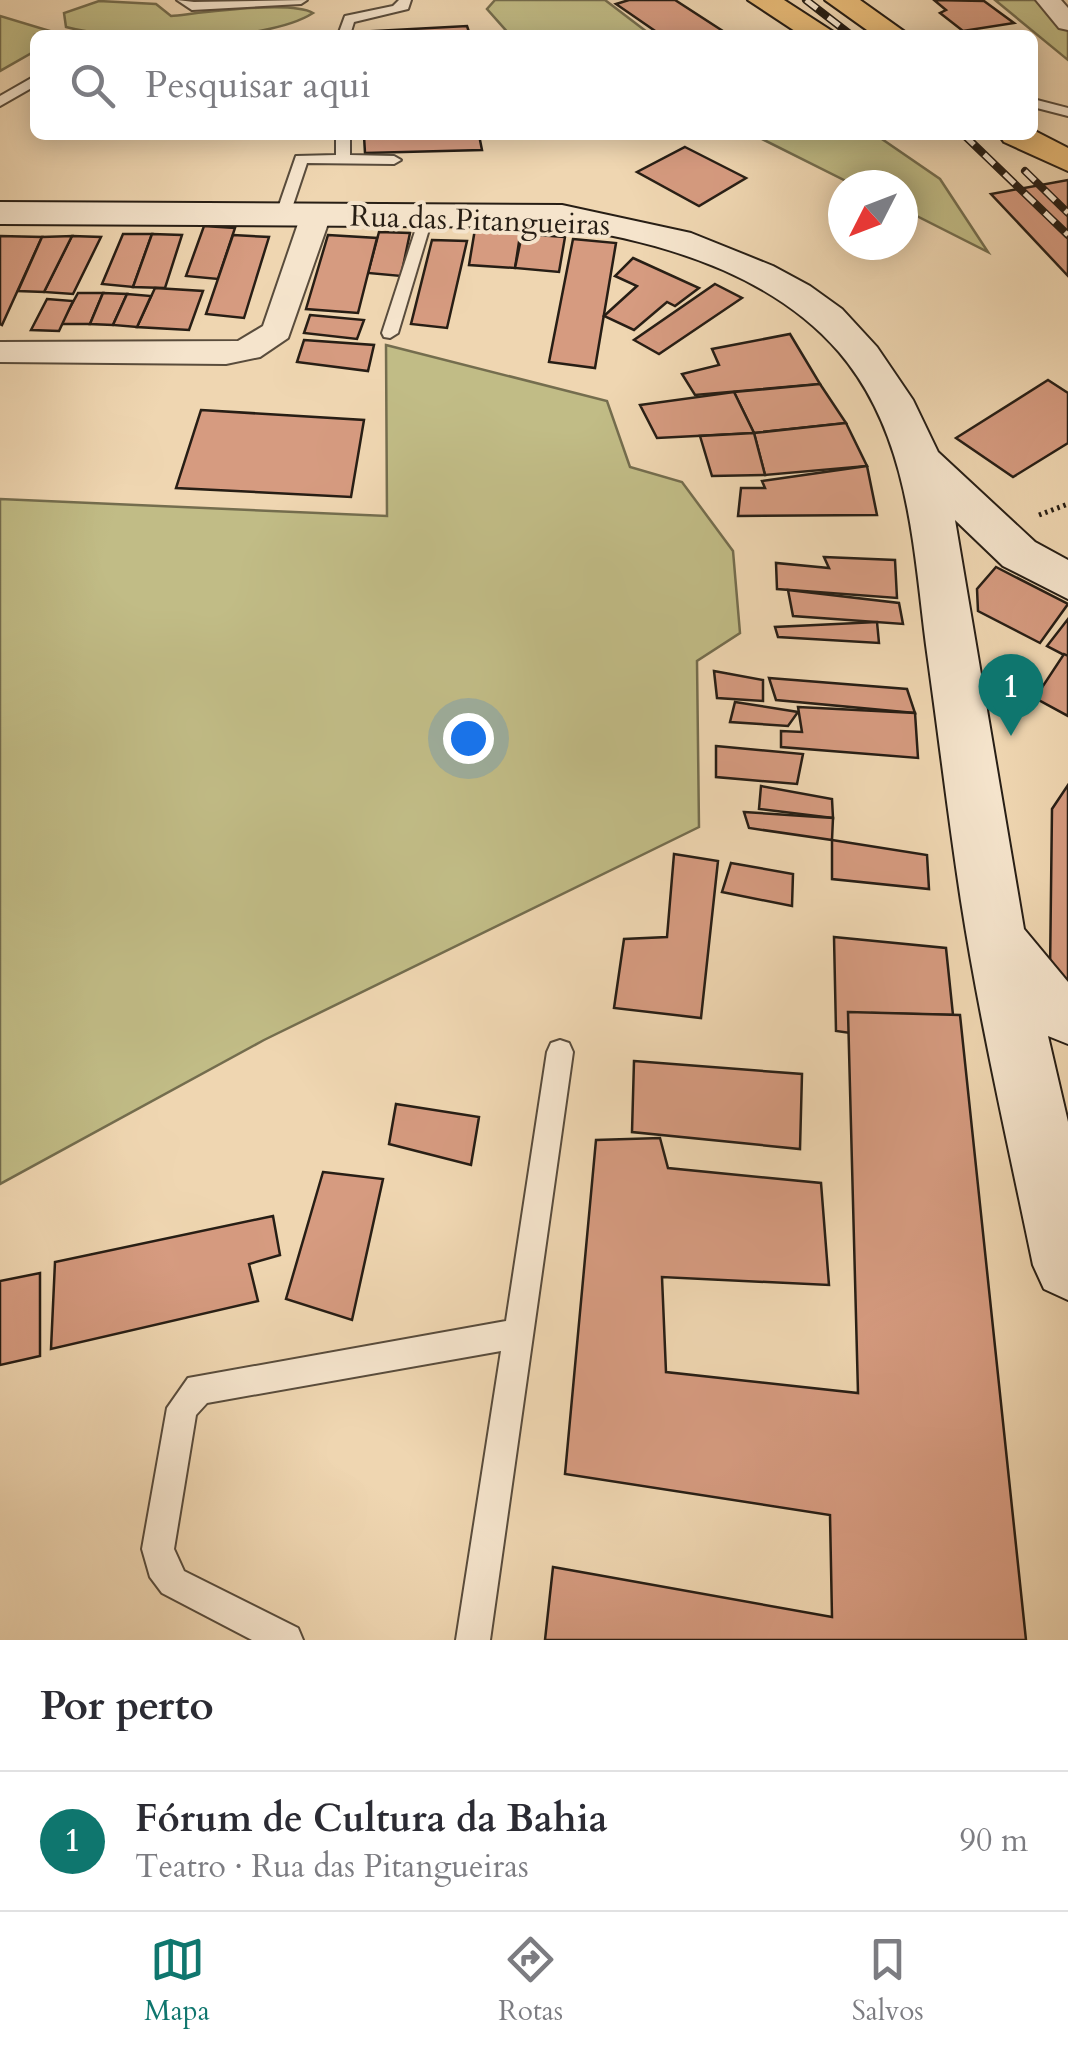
<!DOCTYPE html>
<html lang="pt">
<meta charset="utf-8">
<style>
body{margin:0;font-family:Cardo,serif;background:#f7f7f7;color:#2b2b33}
.compass{position:absolute;left:828px;top:170px;width:90px;height:90px;border-radius:50%;background:#fff;box-shadow:0 5px 25px #0003;rotate:228deg}
.you{position:absolute;left:468px;top:738px;width:35px;height:35px;margin:-25px;border:8px solid #fff;border-radius:50%;background:#1a73e8;box-shadow:0 0 0 15px #1a73e833}
.badge{display:grid;place-items:center;width:65px;height:65px;border-radius:50%;background:#0f766e;color:#fff;font-size:32px;font-weight:700}
.pin{position:absolute;translate:-50% -82px;filter:drop-shadow(0 2px 5px #0008)}
.pin::after{content:'';position:absolute;top:52px;width:35px;height:30px;background:inherit;clip-path:polygon(0 0,100% 0,50% 100%)}
.list{margin:0;padding:0;list-style:none}
h2{display:flex;justify-content:space-between;align-items:center;height:130px;margin:0;padding:0 40px;font-size:42px}
h2 small{font-size:32px;font-weight:400;color:#7c7c81}
.list li{display:grid;grid-template-columns:65px 1fr auto;gap:30px;align-items:center;box-sizing:border-box;height:140px;padding:0 40px;border-top:2px solid #e1e1e2}
.list b{display:block;font-size:38px;white-space:nowrap}
.list p{margin:0;font-size:32px;white-space:nowrap;color:#7c7c81}
.list em{font-size:32px;font-style:normal;color:#7c7c81}
.icon{flex:none;width:55px;height:55px;fill:none;stroke:currentColor;stroke-width:2;stroke-linecap:round;stroke-linejoin:round}
.map{position:relative;flex:none;width:1068px;height:1640px;overflow:hidden}
.search{position:absolute;background:#fff;box-shadow:0 5px 25px #0003;left:30px;right:30px;top:30px;height:110px;display:flex;align-items:center;gap:25px;box-sizing:border-box;padding:0 35px;border-radius:15px;color:#7c7c81;font-size:38px}
.sheet{height:270px;background:#fff}
nav{display:flex;justify-content:space-around;align-items:center;box-sizing:border-box;height:140px;border-top:2px solid #e1e1e2;background:#fff;font-size:28px;color:#7c7c81}
nav a{display:grid;justify-items:center;gap:5px}
nav .on{color:#0f766e}
.map>svg:first-child{display:block}
.green{fill:#c1bc86;stroke:#746d4e;stroke-width:2.5}
.building{fill:#d69b80;stroke:#271e15;stroke-width:2.5}
.lines{fill:none;stroke-linecap:round;stroke-linejoin:round}
.lane-casing{stroke:#594c3c;stroke-width:4}
.street-casing{stroke:#594c3c;stroke-width:4}
.secondary-casing{stroke:#271e15;stroke-width:4}
.highway-casing{stroke:#271e15;stroke-width:4}
.path{stroke:#271e15;stroke-width:5;stroke-dasharray:2.5 4;stroke-linecap:butt}
.lane{fill:#f5e4cc;fill-rule:evenodd}
.street{fill:#f5e4cc;fill-rule:evenodd}
.secondary{fill:#f5e4cc;fill-rule:evenodd}
.highway{fill:#e8bb78;fill-rule:evenodd}
.rail-casing{stroke:#271e15;stroke-width:8}
.rail{stroke:#f5e4cc;stroke-width:5;stroke-dasharray:14;stroke-linecap:butt}
.labels{text-anchor:middle;stroke-width:8;stroke-linejoin:round;paint-order:stroke}
.far-street-label{font-size:30px;fill:#271e15;stroke:#f5e4cc}
</style>
<div class="map">
<svg width="1068" height="1640" viewBox="0 0 1068 1640">
<rect width="100%" height="100%" fill="#efd6b1"/>
<filter id="stains"><feTurbulence type="fractalNoise" baseFrequency=".002" numOctaves="4"/><feColorMatrix values="0 0 0 0 .2 0 0 0 0 .09 0 0 0 0 .02 0 0 0 .5 -.17"/></filter>
<radialGradient id="worn" r=".72"><stop offset=".6" stop-color="#630" stop-opacity="0"/><stop offset="1" stop-color="#630" stop-opacity=".3"/></radialGradient>
<g class="green">
<path d="M495,0H605L651,35H510L487,9Z"/>
<path d="M995,0H1041L1068,27V60Z"/>
<path d="M99,1L156,4L171,16C201,13 290,0 313,13C265,44 121,42 66,27L64,13Z"/>
<path d="M0,16L63,35H35V51L0,71Z"/>
<path d="M754,135H876L940,179L988,252L903,209V185H854Z"/>
<path d="M386,345L607,401L630,467L682,482L733,551L740,633L697,661L699,827L264,1040L0,1184V499L387,516Z"/>
</g>
<g class="building">
<path d="M629,0H675L729,35H661L616,4Z"/>
<path d="M934,0L984,1L1014,23L963,31L940,13L946,10Z"/>
<path d="M467,26L470,35L356,32Z"/>
<path d="M400,135H479L482,150L365,153L364,136Z"/>
<path d="M685,147L746,178L699,206L637,172Z"/>
<path d="M1068,180V276L991,194Z"/>
<path d="M204,226L235,228L218,279L186,276Z"/>
<path d="M475,229H521L515,268L469,265Z"/>
<path d="M379,232L410,233L401,276L368,273Z"/>
<path d="M123,234H152L133,287L102,284Z"/>
<path d="M152,234L182,235L165,288L133,287Z"/>
<path d="M522,234L565,237L559,272L515,268Z"/>
<path d="M233,235L269,237L244,318L206,314Z"/>
<path d="M328,235L377,238L358,313L306,309Z"/>
<path d="M0,236L42,237L2,325L0,324Z"/>
<path d="M72,236L101,237L73,294L44,292Z"/>
<path d="M72,236L44,292L18,291L42,237Z"/>
<path d="M573,239L616,243L595,368L549,362Z"/>
<path d="M432,240L467,241L447,328L411,324Z"/>
<path d="M633,258L699,288L675,306L667,302L634,330L604,316L637,286L615,276Z"/>
<path d="M715,284L742,298L659,354L634,340Z"/>
<path d="M155,288L203,291L189,330L137,327Z"/>
<path d="M78,293H103L90,324H61Z"/>
<path d="M103,293L127,294L113,325L90,324Z"/>
<path d="M127,294L151,296L137,327L113,325Z"/>
<path d="M47,299L73,301L59,331L31,330Z"/>
<path d="M310,315L364,320L357,339L304,333Z"/>
<path d="M790,334L820,384L695,395L682,374L719,365L712,349Z"/>
<path d="M304,340L374,345L368,371L297,362Z"/>
<path d="M1048,380L1068,393V443L1013,477L956,438Z"/>
<path d="M820,384L846,423L754,433L734,392Z"/>
<path d="M734,392L754,433L657,438L640,405Z"/>
<path d="M201,410L364,420L351,497L176,488Z"/>
<path d="M846,423L867,466L765,475L754,433Z"/>
<path d="M754,433L765,475L712,476L700,436Z"/>
<path d="M867,466L877,515L738,516L741,488H765L762,481Z"/>
<path d="M824,557L895,560L897,598L777,589L776,563L829,568Z"/>
<path d="M996,567L1068,604L1040,643L978,611L977,589Z"/>
<path d="M788,590L899,603L903,624L793,616Z"/>
<path d="M1068,619V657L1047,646Z"/>
<path d="M877,622L879,643L778,637L775,627Z"/>
<path d="M1064,654L1068,656V716L1035,698Z"/>
<path d="M714,671L763,680V701L717,698Z"/>
<path d="M769,678L907,689L915,713L776,700Z"/>
<path d="M735,702L798,712L788,726L730,722Z"/>
<path d="M798,707L915,713L918,758L781,747V731L802,732Z"/>
<path d="M716,746L803,754L797,784L716,777Z"/>
<path d="M1068,785V986L1050,972L1052,809Z"/>
<path d="M761,786L832,799L833,818L759,809Z"/>
<path d="M744,812L833,818L832,840L749,828Z"/>
<path d="M832,840L927,855L929,889L832,879Z"/>
<path d="M674,854L718,861L701,1018L614,1008L624,939L667,937Z"/>
<path d="M731,863L793,874L792,906L722,892Z"/>
<path d="M834,937L946,948L953,1015L872,1013V1036L836,1031Z"/>
<path d="M848,1012L960,1015L1026,1640H545L553,1567L832,1617L830,1515L565,1474L596,1140L660,1138L668,1168L821,1183L829,1285L662,1277L666,1372L858,1393Z"/>
<path d="M634,1061L802,1074L800,1149L632,1132Z"/>
<path d="M396,1104L479,1117L471,1165L389,1144Z"/>
<path d="M323,1172L383,1179L352,1320L286,1299Z"/>
<path d="M273,1216L280,1255L249,1264L258,1301L51,1349L55,1262Z"/>
<path d="M40,1273V1356L0,1365V1281Z"/>
</g>
<g class="lines">
<g class="lane-casing">
<g id="lane">
<path d="M177,0L194,2L307,0L301,4L192,10Z"/>
<path d="M399,0H411L408,9L354,22L350,35H338L345,16L393,6Z"/>
<path d="M35,76V86L0,106V96Z"/>
<path d="M1033,99L1068,108V116L1033,107Z"/>
<path d="M336,135H350V155L394,156L401,160L394,164L307,163L290,214L278,217L276,214L296,156L336,155Z"/>
<path d="M421,213L433,216L398,333L390,338L384,337L382,333Z"/>
<path d="M560,1040L569,1043L573,1052L490,1640H456L501,1351L207,1403L196,1415L174,1549L184,1571L298,1628L303,1640H252L162,1593L150,1577L142,1549L167,1408L188,1378L506,1321L547,1052L551,1043Z"/>
</g>
</g>
<g class="street-casing">
<g id="street">
<path d="M1036,0H1061L1068,8V30L1059,28Z"/>
<path d="M316,206L326,209L331,215L288,338L260,357L226,364L0,362V342L238,341L263,326L301,215L306,209Z"/>
</g>
</g>
<g class="secondary-casing">
<path id="secondary" d="M0,202L562,205L691,233L773,266L810,286L842,309L877,347L913,400L938,452L1035,542L1068,560V599L1003,566L955,520L1024,929L1068,982V1044L1048,1036L1068,1122V1300L1044,1289L1033,1265C1008,1144 980,1023 961,901C948,816 938,730 926,645C913,544 909,434 839,352C772,274 660,241 562,227L0,224Z"/>
</g>
<g class="highway-casing">
<g id="highway">
<path d="M748,0H784L838,35H801Z"/>
<path d="M825,0H860L909,35H874Z"/>
<path d="M1033,130L1068,148V171L1004,142L999,135H1033Z"/>
</g>
</g>
<path class="path" d="M1039,515L1068,504"/>
<use href="#lane" class="lane"/>
<use href="#street" class="street"/>
<use href="#secondary" class="secondary"/>
<use href="#highway" class="highway"/>
<g class="rail-casing">
<g id="rail">
<path d="M806,0L851,35"/>
<path d="M964,135L1068,235"/>
<path d="M1025,171L1068,213"/>
</g>
</g>
<use href="#rail" class="rail"/>
</g>
<g class="labels">
<g class="far-street-label">
<text transform="translate(480 220) rotate(2)" y="10">Rua das Pitangueiras</text>
</g>
</g>
<rect width="100%" height="100%" filter="url(#stains)"/>
<rect width="100%" height="100%" fill="url(#worn)"/>
</svg>
<svg class="compass" viewBox="-18 -18 36 36"><path d="M0-13l5 13h-10z" fill="#e53935"/><path d="M0 13l5-13h-10z" fill="#7c7c81"/></svg>
<div class="you"></div>
<div class="pin badge" style="left:1011px;top:736px">1</div>
<div class="search"><svg class="icon" aria-label="search" viewBox="0 0 24 24"><circle cx="10" cy="10" r="6"/><path d="M15 15l6 6"/></svg>Pesquisar aqui</div>
</div>
<section class="sheet">
<h2>Por perto<small></small></h2>
<ul class="list">
<li><span class="badge">1</span><div><b>Fórum de Cultura da Bahia</b><p>Teatro · Rua das Pitangueiras</p></div><em>90 m</em></li>
</ul>
</section>
<nav>
<a class="on"><svg class="icon" aria-label="map" viewBox="0 0 24 24"><path d="M3 6l6-2 6 2 6-2v14l-6 2-6-2-6 2zM9 4v14M15 6v14"/></svg>Mapa</a>
<a><svg class="icon" aria-label="directions" viewBox="0 0 24 24"><path d="M12 3l9 9-9 9-9-9zM9 14v-3h6M13 9l2 2-2 2"/></svg>Rotas</a>
<a><svg class="icon" aria-label="saved" viewBox="0 0 24 24"><path d="M7 4h10v16l-5-4-5 4z"/></svg>Salvos</a>
</nav>
